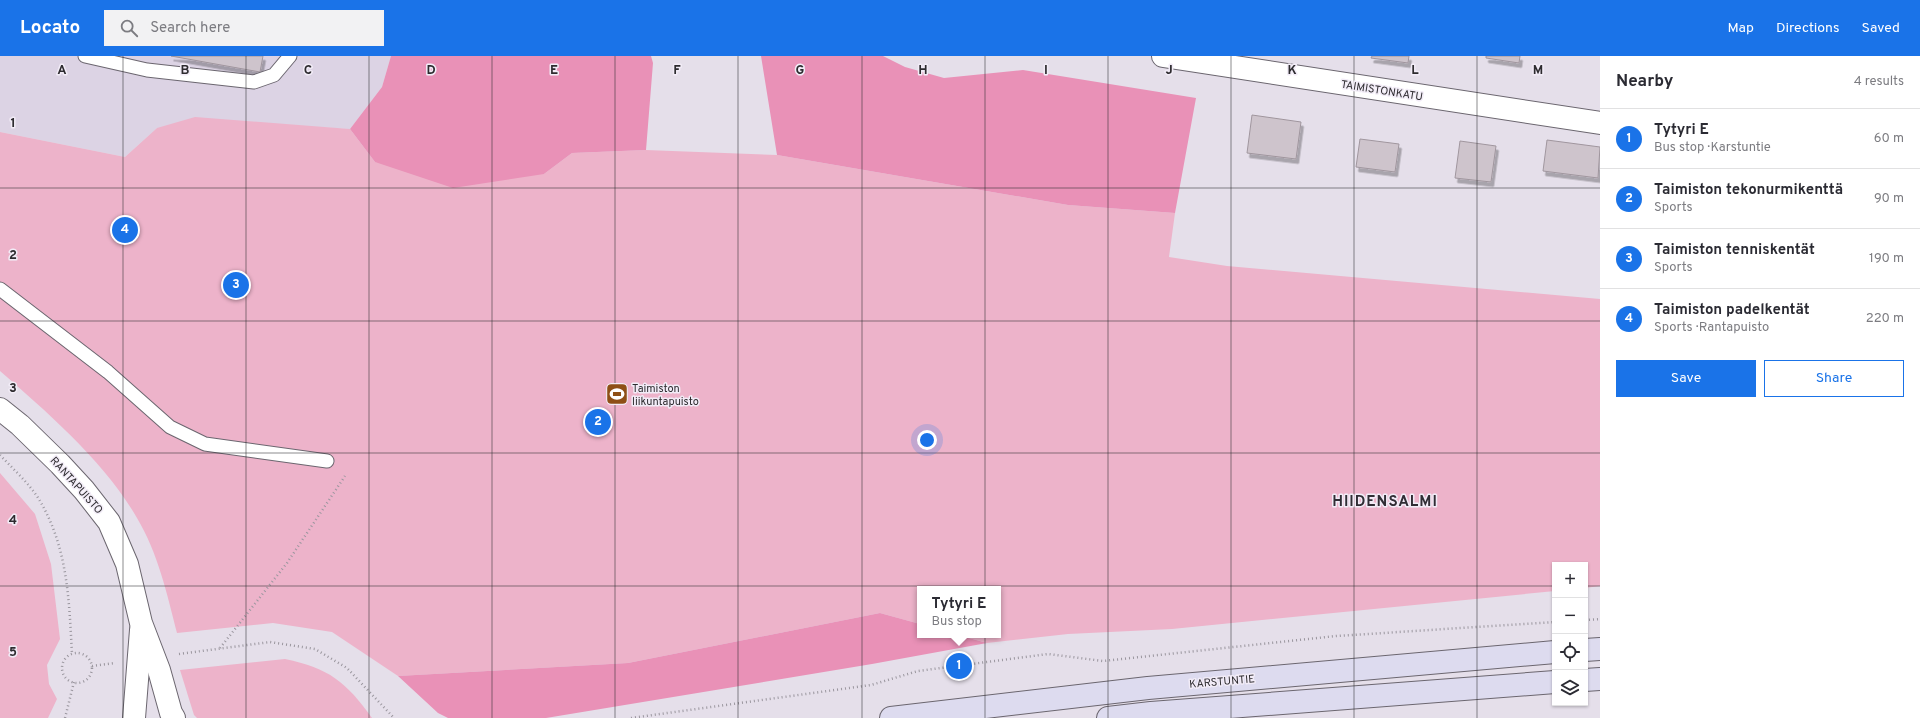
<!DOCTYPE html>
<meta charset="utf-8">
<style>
body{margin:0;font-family:Overpass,sans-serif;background:#f2f2f3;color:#2b2b33}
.controls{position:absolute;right:12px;bottom:12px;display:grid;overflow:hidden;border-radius:0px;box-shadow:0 1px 3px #0004}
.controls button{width:36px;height:36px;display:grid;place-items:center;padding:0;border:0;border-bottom:1px solid #e1e1e2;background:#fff;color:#2b2b33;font:20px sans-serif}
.you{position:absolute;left:927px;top:384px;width:14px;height:14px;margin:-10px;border:3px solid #fff;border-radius:50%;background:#1a73e8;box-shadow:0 0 0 6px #1a73e833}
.badge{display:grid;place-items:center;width:26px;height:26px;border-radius:50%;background:#1a73e8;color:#fff;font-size:13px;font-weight:700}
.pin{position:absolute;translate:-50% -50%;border:2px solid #fff;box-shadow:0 1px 4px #0006}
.popup{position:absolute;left:917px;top:530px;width:84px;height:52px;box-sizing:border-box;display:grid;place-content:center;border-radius:0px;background:#fff;filter:drop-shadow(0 1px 3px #0005);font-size:13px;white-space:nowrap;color:#7c7c81}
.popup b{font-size:15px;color:#2b2b33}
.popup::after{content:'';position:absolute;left:50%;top:100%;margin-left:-8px;border:8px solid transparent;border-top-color:#fff}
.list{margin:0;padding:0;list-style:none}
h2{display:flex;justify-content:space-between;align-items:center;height:52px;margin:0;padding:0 16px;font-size:17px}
h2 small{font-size:13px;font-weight:400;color:#7c7c81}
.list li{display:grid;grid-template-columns:26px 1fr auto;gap:12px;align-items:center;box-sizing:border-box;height:60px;padding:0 16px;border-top:1px solid #e1e1e2}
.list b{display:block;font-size:15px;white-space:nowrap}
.list p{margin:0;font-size:13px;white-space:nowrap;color:#7c7c81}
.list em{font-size:13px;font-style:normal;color:#7c7c81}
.actions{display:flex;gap:8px;padding:12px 16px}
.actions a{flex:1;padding:9px 0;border:1px solid #1a73e8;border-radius:0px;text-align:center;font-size:14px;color:#1a73e8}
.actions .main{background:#1a73e8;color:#fff}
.icon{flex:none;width:22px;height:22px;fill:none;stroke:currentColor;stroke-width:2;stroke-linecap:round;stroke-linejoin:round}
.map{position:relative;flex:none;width:1600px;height:662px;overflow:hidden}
header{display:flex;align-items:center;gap:24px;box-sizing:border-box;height:56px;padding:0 20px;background:#1a73e8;color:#fff}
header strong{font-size:19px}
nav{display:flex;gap:22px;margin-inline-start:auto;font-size:14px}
.search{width:280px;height:36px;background:#f2f2f3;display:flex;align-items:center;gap:10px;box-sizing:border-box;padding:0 14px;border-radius:0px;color:#7c7c81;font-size:15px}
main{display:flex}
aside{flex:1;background:#fff}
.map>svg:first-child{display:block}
.built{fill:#dcd3e4}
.green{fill:#edb3ca}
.forest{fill:#e991b7}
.building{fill:#cec4cc;stroke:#a0969e;filter:url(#shadow)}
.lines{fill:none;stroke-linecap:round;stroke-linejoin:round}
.service-casing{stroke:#6b666f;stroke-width:15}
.minor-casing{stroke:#6b666f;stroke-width:24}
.tertiary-casing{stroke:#6b666f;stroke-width:24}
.secondary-casing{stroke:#6b666f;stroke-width:24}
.path{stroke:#9a969e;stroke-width:2.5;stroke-dasharray:1 3;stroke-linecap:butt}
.service{stroke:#fff;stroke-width:13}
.minor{stroke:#fff;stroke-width:22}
.tertiary{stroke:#fff;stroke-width:22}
.secondary{stroke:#dddbef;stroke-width:22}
.grid{fill:none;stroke:#2d2b2f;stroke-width:1;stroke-opacity:0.55}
.labels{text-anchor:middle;stroke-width:3;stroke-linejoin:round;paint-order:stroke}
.street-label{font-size:11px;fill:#2d2b2f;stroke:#f2ecf7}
.poi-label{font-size:11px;fill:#2d2b2f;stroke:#f2ecf7;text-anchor:start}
.district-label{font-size:15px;font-weight:bold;letter-spacing:1px;fill:#312d35;stroke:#f2ecf7}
.grid-label{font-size:13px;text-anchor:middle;font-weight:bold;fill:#2d2b2f;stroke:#f2ecf7;stroke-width:3;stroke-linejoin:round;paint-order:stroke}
</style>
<header>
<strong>Locato</strong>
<div class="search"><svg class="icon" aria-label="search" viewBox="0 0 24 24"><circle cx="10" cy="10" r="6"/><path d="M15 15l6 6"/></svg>Search here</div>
<nav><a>Map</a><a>Directions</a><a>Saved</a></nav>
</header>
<main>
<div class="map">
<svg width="1600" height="662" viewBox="0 0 1600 662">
<defs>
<filter id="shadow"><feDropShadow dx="2.5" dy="4.5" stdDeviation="0" flood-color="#0004"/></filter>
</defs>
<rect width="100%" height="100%" fill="#e5dfea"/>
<path class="built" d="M0,0H391L382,31L350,73L284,69L157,72L125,101L0,76Z"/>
<g class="green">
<path d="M195,61L350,73L375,106L544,118L572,97L646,94L777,99L1068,149L1175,157L1169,201L1227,210L1600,243V530L1585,532V509H1555V535L1172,573L1068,578L987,587L958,579H998V533H920V568L880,557L628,607L398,620L332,576L273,567L177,577C167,538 158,497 137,462C105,406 48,357 0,315V76L125,101L157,72Z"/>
<path d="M0,417L35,458L51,508L60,583L47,609L49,628L57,643L48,662H0Z"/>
<path d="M285,603C329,612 346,626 372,662H197L194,659L180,614Z"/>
</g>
<g class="forest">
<path d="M391,0H651L653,7L646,94L572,97L544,118L453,132L375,106L350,73L382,31Z"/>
<path d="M761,0H883L905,11L944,22L1023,14L1196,42L1175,157L1068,149L777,99Z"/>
<path d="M880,557L920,568V579H958L987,587L872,608L546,662H448L438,657L398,620L628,607Z"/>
</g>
<g class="building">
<path d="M171,0H263L260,16Z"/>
<path d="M1372,0H1409L1408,7L1371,2Z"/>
<path d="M1486,0H1520L1519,7L1486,2Z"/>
<path d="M1252,59L1301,66L1296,103L1247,97Z"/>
<path d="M1360,83L1399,88L1395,116L1356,111Z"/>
<path d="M1547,84L1600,91L1598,122L1543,115Z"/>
<path d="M1460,85L1496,90L1491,126L1455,122Z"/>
</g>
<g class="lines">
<g class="service-casing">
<g id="service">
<path d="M85,0L147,14L254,26L274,19L290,0"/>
<path d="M0,233L108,316L170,371L205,388L327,405"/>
</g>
</g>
<g class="minor-casing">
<path id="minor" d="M1163,0L1600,67"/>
</g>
<g class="tertiary-casing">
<g id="tertiary">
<path d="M0,353L20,369L60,408L84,434L109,466L127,508L141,567L159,614L171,657L174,662"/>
<path d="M134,662L141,574"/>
</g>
</g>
<g class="secondary-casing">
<g id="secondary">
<path d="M1585,594L1600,593"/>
<path d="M1585,624L1600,623"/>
<path d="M891,662L1148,632L1555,596"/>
<path d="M1108,662L1151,657L1555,626"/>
</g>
</g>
<g class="path">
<path d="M0,399C13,413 30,428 40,445C68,493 69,544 72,598"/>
<path d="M1585,564L1600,563"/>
<path d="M220,592L287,507L345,420"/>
<circle cx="77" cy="612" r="15"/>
<path d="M179,598L270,586L315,593L347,612L394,662"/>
<path d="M92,610L115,607"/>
<path d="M65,662L74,626"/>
<path d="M631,662L871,629L918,615L1048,598L1103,605L1336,580L1555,566"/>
</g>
<use href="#service" class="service"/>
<use href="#minor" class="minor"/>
<use href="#tertiary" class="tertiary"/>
<use href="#secondary" class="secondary"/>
</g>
<path class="grid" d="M123,0V662M246,0V662M369,0V662M492,0V662M615,0V662M738,0V662M862,0V662M985,0V662M1108,0V662M1231,0V662M1354,0V662M1477,0V662M0,132H1600M0,265H1600M0,397H1600M0,530H1555M1585,530H1600"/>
<defs>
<g id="stadium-square" transform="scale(1.15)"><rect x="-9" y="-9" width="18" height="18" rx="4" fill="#8e4f16" stroke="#f2ecf7"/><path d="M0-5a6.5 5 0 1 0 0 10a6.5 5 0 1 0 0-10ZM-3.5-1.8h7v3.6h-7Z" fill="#fff"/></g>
</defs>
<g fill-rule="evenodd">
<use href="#stadium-square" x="617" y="338"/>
</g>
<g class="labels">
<g class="street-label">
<text transform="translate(1382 34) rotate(9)" y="4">TAIMISTONKATU</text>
<text transform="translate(77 429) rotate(48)" y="4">RANTAPUISTO</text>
<text transform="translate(1222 625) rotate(-5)" y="4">KARSTUNTIE</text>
</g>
<g class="poi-label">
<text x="632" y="336">Taimiston<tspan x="632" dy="13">liikuntapuisto</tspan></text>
</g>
<g class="district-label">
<text x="1385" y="450">HIIDENSALMI</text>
</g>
</g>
<g class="grid-label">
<text x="62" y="18">A</text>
<text x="185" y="18">B</text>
<text x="308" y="18">C</text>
<text x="431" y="18">D</text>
<text x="554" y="18">E</text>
<text x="677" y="18">F</text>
<text x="800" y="18">G</text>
<text x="923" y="18">H</text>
<text x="1046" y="18">I</text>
<text x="1169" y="18">J</text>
<text x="1292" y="18">K</text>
<text x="1415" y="18">L</text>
<text x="1538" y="18">M</text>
<text x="13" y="71">1</text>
<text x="13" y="203">2</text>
<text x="13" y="336">3</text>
<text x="13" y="468">4</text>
<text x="13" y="600">5</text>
</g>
</svg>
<div class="controls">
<button>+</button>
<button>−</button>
<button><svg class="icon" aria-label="locate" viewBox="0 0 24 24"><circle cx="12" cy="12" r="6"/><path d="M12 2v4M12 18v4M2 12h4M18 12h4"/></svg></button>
<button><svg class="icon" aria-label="layers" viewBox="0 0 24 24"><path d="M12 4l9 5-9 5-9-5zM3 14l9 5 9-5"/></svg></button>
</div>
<div class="you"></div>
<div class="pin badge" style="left:959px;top:610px">1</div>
<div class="popup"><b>Tytyri E</b>Bus stop</div>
<div class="pin badge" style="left:598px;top:366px">2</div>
<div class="pin badge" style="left:236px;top:229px">3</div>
<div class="pin badge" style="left:125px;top:174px">4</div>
</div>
<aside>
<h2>Nearby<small>4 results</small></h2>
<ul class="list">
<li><span class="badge">1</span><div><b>Tytyri E</b><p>Bus stop · Karstuntie</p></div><em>60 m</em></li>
<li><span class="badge">2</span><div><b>Taimiston tekonurmikenttä</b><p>Sports</p></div><em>90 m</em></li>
<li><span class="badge">3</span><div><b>Taimiston tenniskentät</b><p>Sports</p></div><em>190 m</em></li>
<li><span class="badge">4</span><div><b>Taimiston padelkentät</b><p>Sports · Rantapuisto</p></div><em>220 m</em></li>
</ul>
<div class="actions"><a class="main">Save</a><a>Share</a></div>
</aside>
</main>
